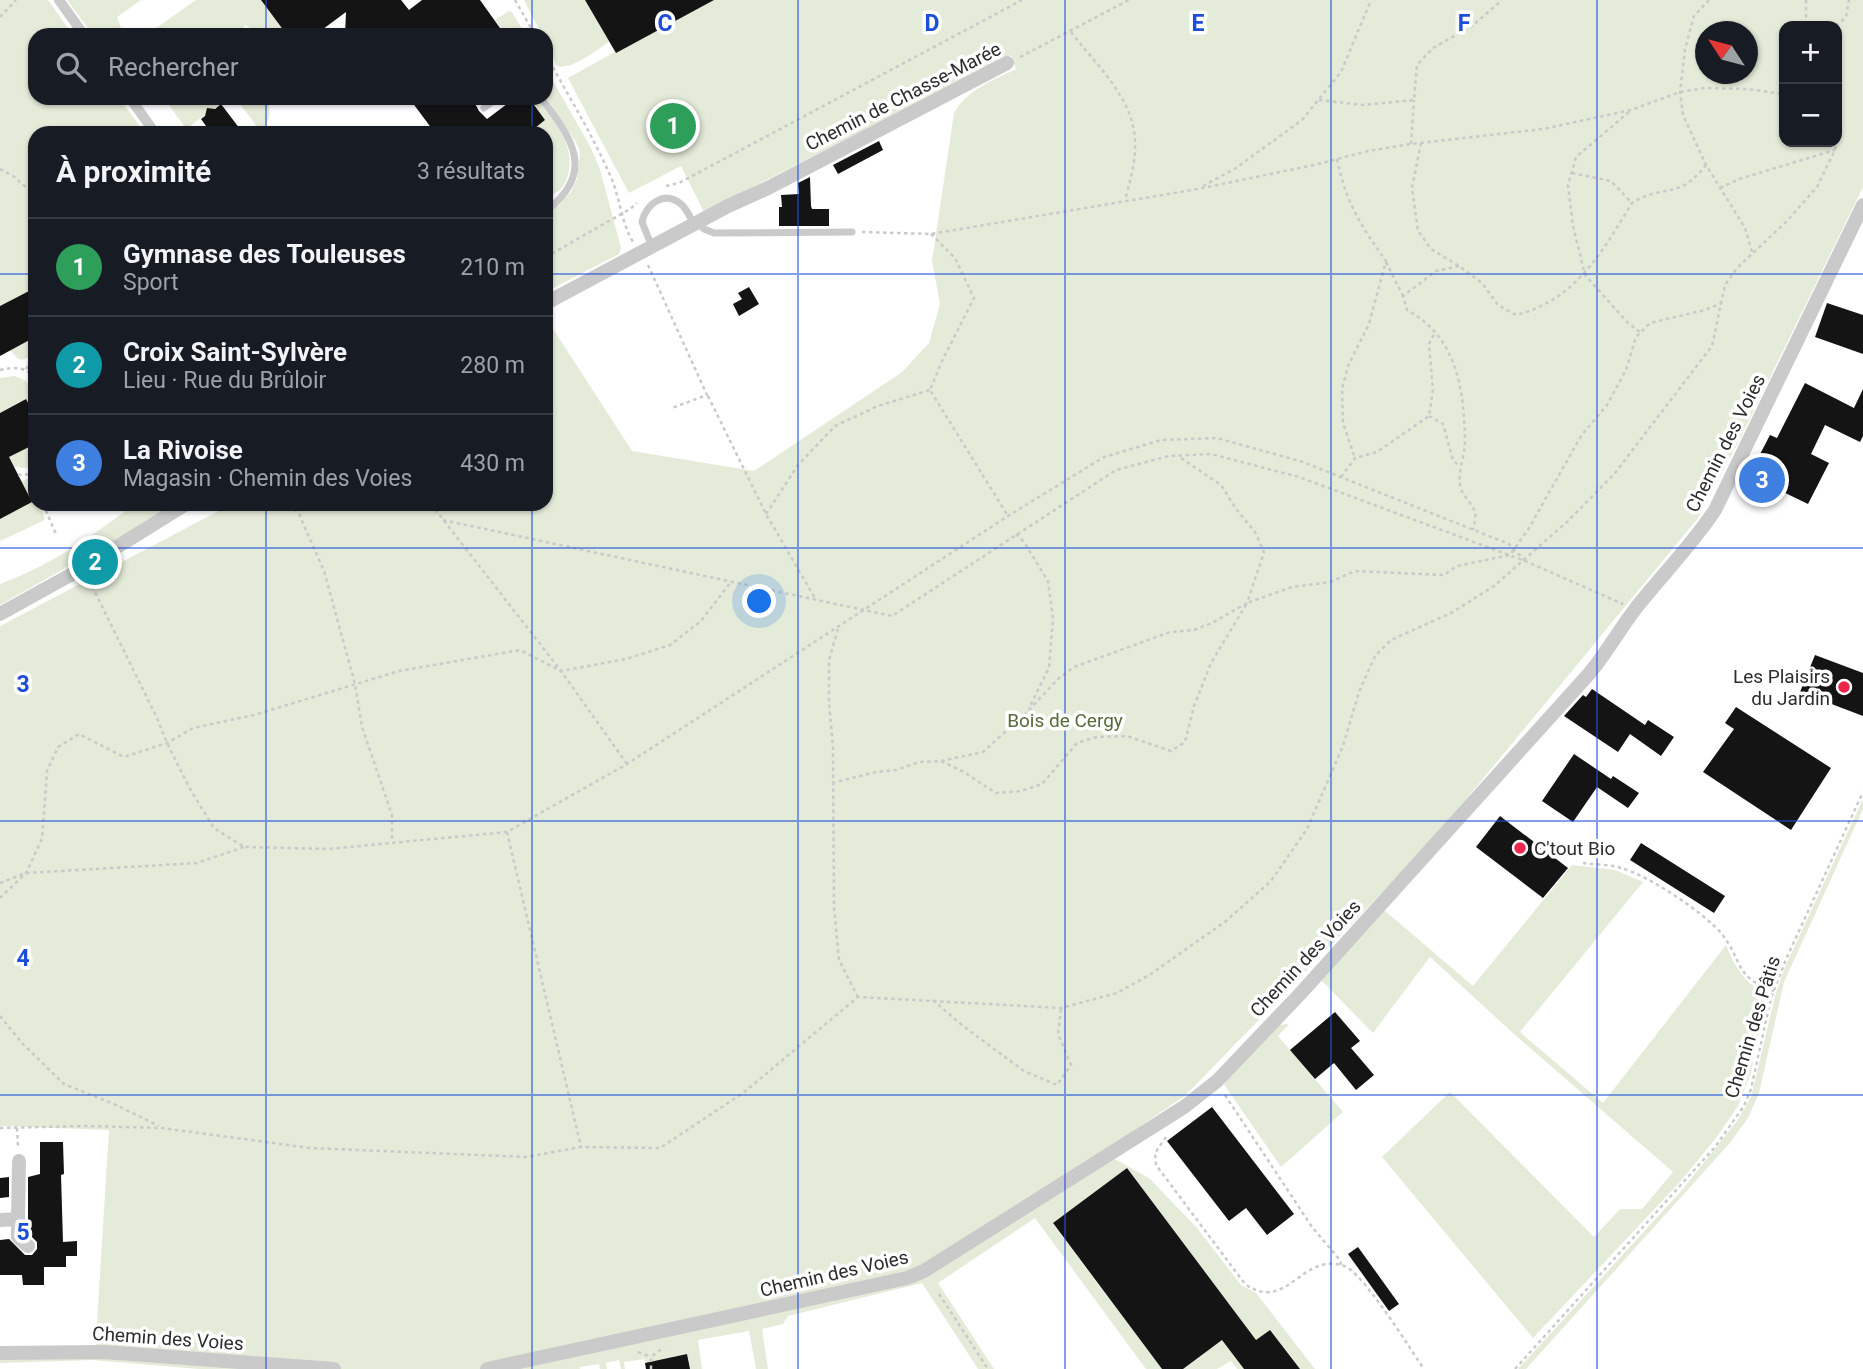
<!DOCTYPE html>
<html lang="fr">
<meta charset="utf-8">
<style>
body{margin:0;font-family:Roboto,sans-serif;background:#20242c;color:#f1f3f6}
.controls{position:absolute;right:21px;top:21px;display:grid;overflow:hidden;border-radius:14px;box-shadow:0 2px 5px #0004}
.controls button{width:63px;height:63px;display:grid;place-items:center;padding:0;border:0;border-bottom:2px solid #363941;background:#171b24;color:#f1f3f6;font:35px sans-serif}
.compass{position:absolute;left:1695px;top:21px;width:63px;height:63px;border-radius:50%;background:#171b24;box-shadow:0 2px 5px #0004;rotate:306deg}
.you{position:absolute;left:760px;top:602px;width:24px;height:24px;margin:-18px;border:5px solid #fff;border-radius:50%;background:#1a73e8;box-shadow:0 0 0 10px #1a73e833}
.badge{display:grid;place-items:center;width:46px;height:46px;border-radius:50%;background:#ea580c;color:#fff;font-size:23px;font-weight:700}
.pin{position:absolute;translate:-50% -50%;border:4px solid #fff;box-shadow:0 2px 7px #0006}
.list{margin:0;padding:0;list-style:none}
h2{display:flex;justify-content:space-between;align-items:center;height:91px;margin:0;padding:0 28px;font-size:30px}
h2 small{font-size:23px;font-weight:400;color:#9ea1a6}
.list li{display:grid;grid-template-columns:46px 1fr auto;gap:21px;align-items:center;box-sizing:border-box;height:98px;padding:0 28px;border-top:2px solid #363941}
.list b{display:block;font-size:26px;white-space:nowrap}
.list p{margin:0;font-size:23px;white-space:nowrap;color:#9ea1a6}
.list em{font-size:23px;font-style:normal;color:#9ea1a6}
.icon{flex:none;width:38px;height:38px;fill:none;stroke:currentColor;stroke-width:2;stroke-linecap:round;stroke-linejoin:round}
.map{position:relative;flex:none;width:1863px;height:1369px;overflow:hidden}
.search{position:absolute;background:#171b24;box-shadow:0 2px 5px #0004;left:28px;top:28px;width:525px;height:77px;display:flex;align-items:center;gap:18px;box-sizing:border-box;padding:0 24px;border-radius:21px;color:#9ea1a6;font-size:26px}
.panel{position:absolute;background:#171b24;box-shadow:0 2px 5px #0004;left:28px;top:126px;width:525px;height:385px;border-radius:21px}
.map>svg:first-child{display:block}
.green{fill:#e5ebd9;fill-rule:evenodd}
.building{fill:#141414}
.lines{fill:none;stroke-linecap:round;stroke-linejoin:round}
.path{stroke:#cacaca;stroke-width:2.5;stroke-dasharray:3.5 3.5;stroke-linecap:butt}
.service{stroke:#cacaca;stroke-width:7}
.pedestrian{stroke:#cacaca;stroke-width:10}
.minor{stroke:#cacaca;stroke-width:14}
.grid{fill:none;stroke:#1d4ed8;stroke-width:2;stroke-opacity:0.55}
.poi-dot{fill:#ec274b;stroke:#fff;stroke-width:2.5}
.labels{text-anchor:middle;stroke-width:7;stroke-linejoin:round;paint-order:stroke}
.street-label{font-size:19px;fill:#2d2d2d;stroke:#fff}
.poi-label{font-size:19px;fill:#2d2d2d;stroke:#fff;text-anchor:end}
.park-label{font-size:19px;fill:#556a39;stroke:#fff}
.grid-label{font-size:23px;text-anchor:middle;font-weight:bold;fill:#1d4ed8;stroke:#fff;stroke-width:7;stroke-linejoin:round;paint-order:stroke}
</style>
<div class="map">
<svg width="1863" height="1369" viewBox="0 0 1863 1369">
<rect width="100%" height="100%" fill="#fff"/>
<g class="green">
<path d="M0,0H48L73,35H35V98H119L145,133H35V297L31,290L0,306Z"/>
<path d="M67,0H141L117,17L124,35H93Z"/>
<path d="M196,0H261L287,35H262L245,25L243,29L253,35H146Z"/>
<path d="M524,0H1863V187L1740,439L1698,518L1430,843L1186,1095L934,1266L487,1369H199L92,1360L0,1363V1358L95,1355L109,1130L0,1126V626L232,504H546V318L632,451L754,471L902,372L929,343L940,304L932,261L954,113C968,89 992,81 1016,69L1011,55L704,212L681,166L629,193L568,78L615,52L609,42C596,50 573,70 557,66L546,43V35H542ZM1784,26H1837V142H1784ZM1706,32H1748V74H1706Z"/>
<path d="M509,11L512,12L526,35H506L495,20Z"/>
<path d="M546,69L590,146L600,169L621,248L619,254L546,292V215L559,205L571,192L577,179L580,152L576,142L546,97Z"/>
<path d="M164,98H265C273,109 270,122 261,132L237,100H225L186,129Z"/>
<path d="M529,98H536C554,121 576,145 568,175C564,188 559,193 546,196V133H539L535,128L545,120Z"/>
<path d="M35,337V355L22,360L17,358L10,350Z"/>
<path d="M14,376C29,380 39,390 29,405L25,399L0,413V378Z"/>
<path d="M35,444V463L26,468L14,467L9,457Z"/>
<path d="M27,479C36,484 35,495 35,504H40L45,520L0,541V519L21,481Z"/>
<path d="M130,504H179L0,605V584C49,566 89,538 131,507Z"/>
<path d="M1863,799V809L1784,982L1759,1093L1748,1118L1729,1144L1526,1369H1518L1682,1190L1737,1121L1751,1097L1775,996L1785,967Z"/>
<path d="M1572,865L1615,870L1643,882L1520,1032L1603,1103L1726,945C1735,968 1745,982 1766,995L1751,1073L1738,1106L1716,1138L1679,1183L1533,1338L1382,1157L1450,1092L1594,1237L1620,1209H1642L1673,1172L1514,1034L1430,957L1373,1033L1321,980L1384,910L1473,986Z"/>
<path d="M1289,1024L1278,1036L1343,1112L1281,1167L1221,1080L1278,1025Z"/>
<path d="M1111,1157L1149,1178L1197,1228L1241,1285L1256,1293L1315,1369H1300L1270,1330L1235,1356L1244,1369H1237L1231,1361L1217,1369H1183L1243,1323L1127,1168L1053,1224L1162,1369H1146L1035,1218L938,1283L994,1369H978L922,1283L788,1316L783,1324L762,1329L768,1369H756L749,1331L698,1340L702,1369H690L687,1354L673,1357L675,1369H647L645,1359L624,1362L625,1369H621L619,1360L606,1363L607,1369H600L599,1364L580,1367V1369H506L917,1280Z"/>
</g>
<g class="building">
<path d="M261,0H401L409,10L422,0H480L505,35H345L346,12L315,35H287Z"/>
<path d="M585,0H714L616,53Z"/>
<path d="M409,98H472L479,111L487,119L515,98H529L545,120L535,128L539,133H435Z"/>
<path d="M221,104L243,133H211L201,119L205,116L207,108L215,109Z"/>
<path d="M879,141L883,150L838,174L833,165Z"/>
<path d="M810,177L811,206L812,209H829V226H779V207H782L781,195L799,194L798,183Z"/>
<path d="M749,287L759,304L739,316L733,304L742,299L738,293Z"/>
<path d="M31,290L35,297V337L0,356V306Z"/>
<path d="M1827,303L1863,315V354L1815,337Z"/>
<path d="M1805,383L1854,408L1863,389V436L1860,442L1825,425L1811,454L1829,463L1808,504L1771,486L1767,494L1745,483L1770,435L1777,438Z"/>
<path d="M26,399L35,416V444L9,457L32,502L0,519V413Z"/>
<path d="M1815,655L1863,673V716L1800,692Z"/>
<path d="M1592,689L1645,725L1648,720L1674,737L1661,756L1630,734L1618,752L1564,716L1583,695L1586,697Z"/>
<path d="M1736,707L1831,768L1791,830L1703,772L1734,729L1725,723Z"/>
<path d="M1574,754L1611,779L1613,776L1639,793L1628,808L1597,787L1573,822L1542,801Z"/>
<path d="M1500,816L1568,868L1543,898L1476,847Z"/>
<path d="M1641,843L1725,896L1714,913L1630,860Z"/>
<path d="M1335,1012L1360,1041L1351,1048L1374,1075L1356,1090L1334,1063L1315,1079L1290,1050Z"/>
<path d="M1212,1107L1294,1214L1267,1235L1246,1208L1229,1221L1167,1141Z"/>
<path d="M40,1142H63L64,1174L61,1175L63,1242L77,1241V1256H66V1267H44V1285H23L22,1275H0V1240L9,1239L25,1255H32L37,1249V1242L28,1233V1177L40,1174Z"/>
<path d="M1127,1168L1256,1340L1270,1330L1300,1369H1244L1222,1340L1183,1369H1162L1053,1223Z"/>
<path d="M9,1177V1197L0,1198V1178Z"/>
<path d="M1358,1247L1399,1304L1389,1311L1348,1254Z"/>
<path d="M687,1354L690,1369H646L645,1363Z"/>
</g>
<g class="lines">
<g class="path">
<path d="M515,0L535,35"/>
<path d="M1709,0L1694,16L1685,49L1680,92L1683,115L1706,165L1745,228L1752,252"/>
<path d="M1806,0V26"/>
<path d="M0,17L16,0"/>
<path d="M1836,26L1846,17L1849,0"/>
<path d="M1071,32C1093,61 1128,93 1134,131C1138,154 1131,178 1125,200"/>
<path d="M546,55C568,95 592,134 610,175C620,197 621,222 633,242"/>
<path d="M1020,57L1129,0"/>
<path d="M1319,100L1363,105L1414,100L1417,65L1433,48L1472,26L1502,0"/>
<path d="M1629,112L1576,157L1568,185L1573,226L1585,275L1628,323L1640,332"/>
<path d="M1837,117L1840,120L1837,139"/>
<path d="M1421,143L1412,188L1418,231L1431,249L1459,266L1482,283L1498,305L1516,315C1576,300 1602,252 1632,203C1664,183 1678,201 1706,165"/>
<path d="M1411,144L1414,100"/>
<path d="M1337,159C1346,203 1361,226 1386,261L1369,324L1348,366L1342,389L1343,423L1355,458"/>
<path d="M0,169L13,176L35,195"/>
<path d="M1572,173L1611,181L1632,203"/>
<path d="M666,186L679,183L1022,0"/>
<path d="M1203,186L1236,168L1302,120L1341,72L1371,0"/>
<path d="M1720,188L1739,179L1835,150"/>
<path d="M862,232L931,234L1198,189L1314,165L1368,151L1411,144L1543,129L1631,110L1680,92L1705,88L1747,89L1784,94"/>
<path d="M931,234L955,258L974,298L943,359L930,390L1008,516"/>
<path d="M546,257L630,209L637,203"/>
<path d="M1386,262L1403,296"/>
<path d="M648,265L707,395L672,408"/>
<path d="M1459,266L1436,271L1403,296L1407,310C1457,337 1464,389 1465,441C1465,456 1458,470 1460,485C1461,495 1473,503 1475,513C1476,518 1474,525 1473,530"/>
<path d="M26,369L35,359"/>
<path d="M0,370C14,367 25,366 35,378"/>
<path d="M708,396L766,514L816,600"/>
<path d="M31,409L35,408"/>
<path d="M1429,416L1443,424L1453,460L1459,466"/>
<path d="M35,471V481"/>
<path d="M18,475L34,474"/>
<path d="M1341,477L1355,458L1377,452L1429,416L1433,390L1429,344L1435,332"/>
<path d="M43,504L56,534"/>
<path d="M289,504L299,514L324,571L355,684L362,727L392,815V842"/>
<path d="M431,504L561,671L627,764"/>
<path d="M766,514L798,465L835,426L878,406L930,390"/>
<path d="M443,520L892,616L1116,470L1169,456L1211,454L1299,477L1525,561L1623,604"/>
<path d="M1016,534L1024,542L1048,581L1053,618L1049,668L1029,708"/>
<path d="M89,580L157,718L167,743L190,789L214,828L244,847L328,849L507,832L627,764L1008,516L1104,457L1161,440L1217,438L1303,462L1509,544L1525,561"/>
<path d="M838,629L829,660V703L833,747L834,908L839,960L858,997"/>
<path d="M941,761L983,752L1027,712L1058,679L1074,667L1170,632L1194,630L1212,623L1247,603L1264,552L1255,532L1236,509L1221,485L1178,456"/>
<path d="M832,783L876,772L896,770L919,762L941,761L962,771L996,793L1021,791L1042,784L1077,743L1097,737L1127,736L1171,751L1185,742L1194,706L1211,663L1247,603L1292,587L1330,582L1355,571L1444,575L1457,566L1510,555L1529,528L1581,436L1607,405L1626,370L1636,337L1650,323L1705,310L1722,303"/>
<path d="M507,832L581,1147"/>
<path d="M1583,863C1595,865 1610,864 1621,868C1648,875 1703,912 1721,933C1744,961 1732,976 1774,991"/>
<path d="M0,883L26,873L197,863L244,847"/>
<path d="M0,898L26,873L42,839L47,771L58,747L79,734L124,757L167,743L193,728L254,715L399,671L520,650L561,671L626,659L670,645L701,621L730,583"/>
<path d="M933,1000L963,1026L1024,1071L1057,1085L1071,1065L1058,1034L1061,1009"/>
<path d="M0,1016L21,1042L64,1084L116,1105L159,1126"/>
<path d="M1225,1095L1312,1227L1340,1260L1341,1265"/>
<path d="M0,1128L86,1126L162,1128L310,1148L526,1157L581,1147L660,1148L743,1093L858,997L1061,1008L1117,993L1151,974L1226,921L1271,881L1307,829L1343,746L1359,692L1375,656L1391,640L1451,613L1494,586L1568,521L1615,473L1712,346L1725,285L1737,268L1785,223L1817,187L1835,150L1836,142"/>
<path d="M17,1128L18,1146"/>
<path d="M1166,1137L1155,1153L1156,1165L1245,1284C1287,1314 1302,1251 1344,1266C1363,1272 1410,1349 1424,1369"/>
<path d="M939,1294L988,1369"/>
<path d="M638,1352L651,1357"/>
<path d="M651,1369V1357L664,1347"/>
<path d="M1515,1369L1715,1147L1744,1106L1751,1089L1771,998L1787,957L1863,792"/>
</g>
<g class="service">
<path d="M541,98C573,139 596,173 546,211"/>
<path d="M484,108L497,98"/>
<path d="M698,223L704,229L714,233L852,232"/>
<path d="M652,247L642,222C646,204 664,190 681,204C687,209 690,218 694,224"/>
</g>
<g class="pedestrian">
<path d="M59,0L84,35"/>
<path d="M130,98L155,133"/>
</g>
<g class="minor">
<path d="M546,303L728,206L768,188L1007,63"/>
<path d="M0,614L83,568L186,504"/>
<path d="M18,1219V1237L28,1246"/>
<path d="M0,1220L18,1219L19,1161"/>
<path d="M0,1353L104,1352L334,1369"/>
<path d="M487,1369L907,1278L924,1271L1184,1107L1217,1081L1300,994L1588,675C1606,654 1619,630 1636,608C1662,575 1692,545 1715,510L1863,205"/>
</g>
</g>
<path class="grid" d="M266,0V35M532,0V35M798,0V1369M1065,0V1369M1331,0V1369M1597,0V1369M266,98V133M532,98V133M0,274H35M546,274H1863M266,504V1369M532,504V1369M0,548H1863M0,821H1863M0,1095H1863"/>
<g class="poi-dot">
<circle cx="1844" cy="687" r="7"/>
<circle cx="1520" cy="848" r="7"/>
</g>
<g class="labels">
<g class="street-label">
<text transform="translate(903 96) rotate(-27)" y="7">Chemin de Chasse-Marée</text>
<text transform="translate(1725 443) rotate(-63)" y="7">Chemin des Voies</text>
<text transform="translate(1305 958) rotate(-47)" y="7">Chemin des Voies</text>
<text transform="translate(1752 1027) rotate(-73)" y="7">Chemin des Pâtis</text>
<text transform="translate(834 1273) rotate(-13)" y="7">Chemin des Voies</text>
<text transform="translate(168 1338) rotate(4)" y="7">Chemin des Voies</text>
</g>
<g class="poi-label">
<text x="1830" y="683">Les Plaisirs<tspan x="1830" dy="22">du Jardin</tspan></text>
<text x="1534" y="855" text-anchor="start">C'tout Bio</text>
</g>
<g class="park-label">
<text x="1065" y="727">Bois de Cergy</text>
</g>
</g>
<g class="grid-label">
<text x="665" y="31">C</text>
<text x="932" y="31">D</text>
<text x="1198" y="31">E</text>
<text x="1464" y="31">F</text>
<text x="23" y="692">3</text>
<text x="23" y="966">4</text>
<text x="23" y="1240">5</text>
</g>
</svg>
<div class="controls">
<button>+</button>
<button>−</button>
</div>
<svg class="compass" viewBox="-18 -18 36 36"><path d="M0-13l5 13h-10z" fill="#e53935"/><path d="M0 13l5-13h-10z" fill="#9ea1a6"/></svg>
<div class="you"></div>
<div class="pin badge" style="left:673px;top:126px;background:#2e9e5b">1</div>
<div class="pin badge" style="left:95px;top:562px;background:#0f9aa8">2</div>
<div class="pin badge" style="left:1762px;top:480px;background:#3f7fe0">3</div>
<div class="search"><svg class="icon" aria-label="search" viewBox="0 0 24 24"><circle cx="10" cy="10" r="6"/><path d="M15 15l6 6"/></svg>Rechercher</div>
<section class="panel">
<h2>À proximité<small>3 résultats</small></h2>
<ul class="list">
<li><span class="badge" style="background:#2e9e5b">1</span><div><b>Gymnase des Touleuses</b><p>Sport</p></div><em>210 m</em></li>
<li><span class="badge" style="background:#0f9aa8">2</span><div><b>Croix Saint-Sylvère</b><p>Lieu · Rue du Brûloir</p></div><em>280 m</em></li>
<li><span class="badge" style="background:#3f7fe0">3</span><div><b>La Rivoise</b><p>Magasin · Chemin des Voies</p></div><em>430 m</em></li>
</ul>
</section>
</div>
